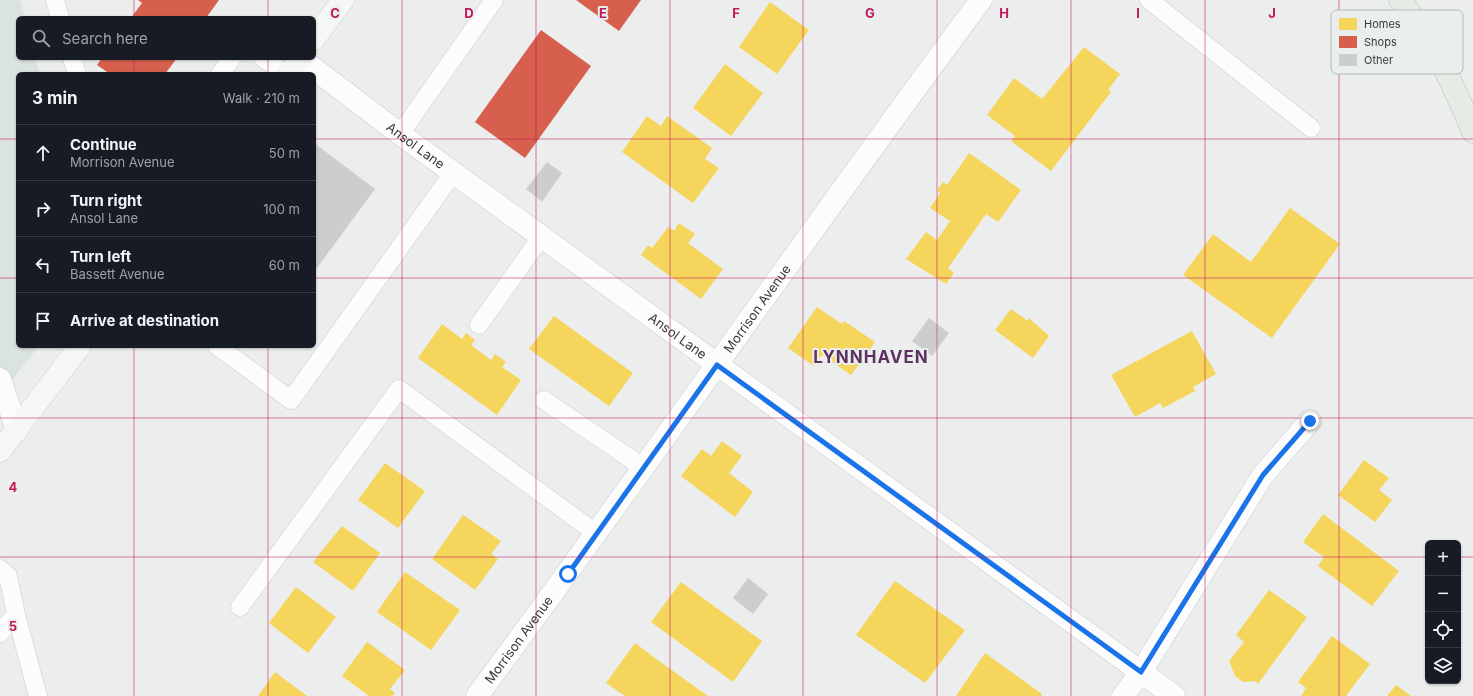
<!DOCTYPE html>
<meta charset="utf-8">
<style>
body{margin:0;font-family:Inter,sans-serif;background:#242831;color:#f1f3f6}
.controls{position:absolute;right:12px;bottom:12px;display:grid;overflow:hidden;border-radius:6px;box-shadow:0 1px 3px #0004}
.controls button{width:36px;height:36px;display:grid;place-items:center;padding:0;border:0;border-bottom:1px solid #363941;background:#171b24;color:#f1f3f6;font:20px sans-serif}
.stop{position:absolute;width:12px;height:12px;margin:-9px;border:3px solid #1a73e8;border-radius:50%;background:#fff}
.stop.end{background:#1a73e8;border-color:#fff;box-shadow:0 1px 4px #0008}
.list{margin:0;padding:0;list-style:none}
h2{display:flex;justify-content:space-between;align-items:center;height:52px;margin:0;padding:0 16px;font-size:17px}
h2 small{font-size:13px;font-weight:400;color:#9ea1a6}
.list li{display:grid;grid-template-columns:26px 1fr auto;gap:12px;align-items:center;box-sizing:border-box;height:56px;padding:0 16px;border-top:1px solid #363941}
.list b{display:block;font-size:15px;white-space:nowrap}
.list p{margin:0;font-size:13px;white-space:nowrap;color:#9ea1a6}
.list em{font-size:13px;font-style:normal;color:#9ea1a6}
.icon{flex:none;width:22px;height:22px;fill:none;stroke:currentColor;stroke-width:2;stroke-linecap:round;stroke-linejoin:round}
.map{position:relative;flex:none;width:1473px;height:696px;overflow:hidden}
.search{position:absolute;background:#171b24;box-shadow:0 1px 3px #0004;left:16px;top:16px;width:300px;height:44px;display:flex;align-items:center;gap:10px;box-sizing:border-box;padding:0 14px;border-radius:6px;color:#9ea1a6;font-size:15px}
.panel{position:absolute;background:#171b24;box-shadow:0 1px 3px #0004;left:16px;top:72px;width:300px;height:276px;border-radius:6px}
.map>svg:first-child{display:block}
.built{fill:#dae3df}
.homes{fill:#f6d55c}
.shops{fill:#d6604d}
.building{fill:#cbcecd}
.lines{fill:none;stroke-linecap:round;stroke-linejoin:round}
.lane-casing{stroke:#c9cbca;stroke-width:19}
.street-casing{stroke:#c9cbca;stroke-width:23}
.secondary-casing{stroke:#c9cbca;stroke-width:23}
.highway-casing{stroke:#b8c0b8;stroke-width:23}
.lane{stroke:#fcfcfc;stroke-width:18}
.street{stroke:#fcfcfc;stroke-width:22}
.secondary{stroke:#f5f7f6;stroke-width:22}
.highway{stroke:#e6ece4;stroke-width:22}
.route{stroke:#1a73e8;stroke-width:5}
.grid{fill:none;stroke:#c2185b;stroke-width:1;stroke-opacity:0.55}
.labels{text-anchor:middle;stroke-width:4;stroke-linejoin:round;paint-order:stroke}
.street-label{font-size:13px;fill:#383a39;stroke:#eaefed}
.district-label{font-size:17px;font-weight:bold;letter-spacing:1px;fill:#5f3063;stroke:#eaefed}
.key{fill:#eaefed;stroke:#b5b9b7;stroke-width:1}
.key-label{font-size:11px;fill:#383a39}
.grid-label{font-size:13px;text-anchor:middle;font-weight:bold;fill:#c2185b;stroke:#eaefed;stroke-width:4;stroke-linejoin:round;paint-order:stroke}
</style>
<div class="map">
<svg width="1473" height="696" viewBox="0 0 1473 696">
<rect width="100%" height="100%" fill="#ebeeed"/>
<path class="built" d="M0,0H20L25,18H18V58H35L40,74H18V346H39L0,395Z"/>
<g class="homes">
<path d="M770,2L809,30L777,74L739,47Z"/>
<path d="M1084,47L1120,74L1108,90L1111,92L1051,171L1011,141L1015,136L987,115L1014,78L1042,99Z"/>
<path d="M725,64L763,93L731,136L693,108Z"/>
<path d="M647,116L661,126L667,116L712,148L705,159L719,168L693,203L622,152Z"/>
<path d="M969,153L1021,190L998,222L986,214L948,268L954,273L946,284L906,259L926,232L937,240L950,221L930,208L940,193L937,190L943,182L947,185Z"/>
<path d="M1290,208L1340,244L1272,338L1183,275L1213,234L1251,262Z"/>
<path d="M679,223L695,234L688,243L723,269L701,299L641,255L648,245L652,248L668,227L674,231Z"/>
<path d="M817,307L842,324L844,321L875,342L851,375L822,355L814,366L788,348Z"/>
<path d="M1011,309L1028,321L1029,318L1049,336L1033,358L995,330Z"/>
<path d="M554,316L633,373L609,406L529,349Z"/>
<path d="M442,324L462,339L466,333L475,340L471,345L491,360L495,354L506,362L502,367L521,380L497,415L418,358Z"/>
<path d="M1192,331L1216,374L1193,387L1195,391L1163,408L1160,403L1135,417L1111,375Z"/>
<path d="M722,441L742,456L729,473L753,492L735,517L681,476L702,449L711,456Z"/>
<path d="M1364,460L1389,478L1379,490L1392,500L1375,522L1338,495Z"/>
<path d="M385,463L425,491L398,528L358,500Z"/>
<path d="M1323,514L1399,571L1372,606L1318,566L1324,557L1303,542Z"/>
<path d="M463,515L501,541L491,554L498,559L475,590L432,559Z"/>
<path d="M342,526L380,553L353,591L313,562Z"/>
<path d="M405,572L460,610L431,650L377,612Z"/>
<path d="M895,581L965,630L925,683L856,635Z"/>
<path d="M681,582L762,641L733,682L651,622Z"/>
<path d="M296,587L336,617L308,653L269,623Z"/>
<path d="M1269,590L1307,617L1258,684L1255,681L1243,682L1235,676L1229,661L1244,642L1236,635Z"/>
<path d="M1332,636L1370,664L1346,696H1301L1306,688L1298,682Z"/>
<path d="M367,642L405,670L390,689L395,693L392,696H369L342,676Z"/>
<path d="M635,643L659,661L708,696H625L606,683Z"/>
<path d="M985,653L1042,694L1041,696H956Z"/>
<path d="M275,672L307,696H258Z"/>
<path d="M1396,685L1411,696H1387Z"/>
</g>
<g class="shops">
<path d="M138,0H219L206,18H131L142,3Z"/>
<path d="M576,0H641L619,31Z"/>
<path d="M541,30L591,66L525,158L475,122Z"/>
<path d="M102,58H177L165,74H110L97,65Z"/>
</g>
<g class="building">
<path d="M314,143L375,189L314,272Z"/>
<path d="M547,162L562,173L542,202L526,189Z"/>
<path d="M929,318L949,333L932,356L912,341Z"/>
<path d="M748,578L768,594L753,614L733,598Z"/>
</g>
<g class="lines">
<g class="lane-casing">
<g id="lane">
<path d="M55,0L60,18"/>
<path d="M1149,0L1311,128"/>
<path d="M72,58L77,74"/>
<path d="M263,58L285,74"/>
<path d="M220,74L232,58"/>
<path d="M400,134L494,0"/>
<path d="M479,325L541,237"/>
<path d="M217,346L291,400L453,173"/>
<path d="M544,400L644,468"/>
<path d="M0,569L8,576L16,614L0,633"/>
<path d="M240,607L399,389L597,534"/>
<path d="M16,614L38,696"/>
</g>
</g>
<g class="street-casing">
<g id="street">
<path id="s1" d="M300,58L400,134L1174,696"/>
<path d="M0,379L17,430"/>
<path id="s2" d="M477,696C648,466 810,229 981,0"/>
<path d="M1123,696L1141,672L1263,475L1310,421"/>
</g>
</g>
<g class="secondary-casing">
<g id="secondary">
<path d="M314,39L343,0"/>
<path d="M288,74L301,58"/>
<path d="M0,451L80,346"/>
</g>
</g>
<g class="highway-casing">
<path id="highway" d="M1400,0C1432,39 1454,86 1473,132"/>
</g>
<use href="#lane" class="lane"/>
<use href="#street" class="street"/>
<use href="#secondary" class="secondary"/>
<use href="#highway" class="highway"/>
</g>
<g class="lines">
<path class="route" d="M568,574L717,365L1141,672L1263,475L1310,421"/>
</g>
<path class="grid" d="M134,0V18M268,0V18M402,0V696M536,0V696M670,0V696M803,0V696M937,0V696M1071,0V696M1205,0V696M1339,0V696M134,58V74M268,58V74M0,139H18M314,139H1473M0,278H18M314,278H1473M134,346V696M268,346V696M0,418H1473M0,557H1428M1458,557H1473"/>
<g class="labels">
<g class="street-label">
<text dy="5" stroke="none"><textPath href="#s1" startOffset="145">Ansol Lane</textPath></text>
<text dy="5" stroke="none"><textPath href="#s2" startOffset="478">Morrison Avenue</textPath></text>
<text dy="5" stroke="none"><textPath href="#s1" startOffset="469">Ansol Lane</textPath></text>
<text dy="5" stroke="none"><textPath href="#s2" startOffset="70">Morrison Avenue</textPath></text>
</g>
<g class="district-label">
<text x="871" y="363">LYNNHAVEN</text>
</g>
</g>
<rect x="1331" y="10" width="132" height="64" rx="6" class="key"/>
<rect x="1339" y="18" width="18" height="12" fill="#f6d55c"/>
<rect x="1339" y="36" width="18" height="12" fill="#d6604d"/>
<rect x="1339" y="54" width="18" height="12" fill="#cbcecd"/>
<g class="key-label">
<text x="1364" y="28">Homes</text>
<text x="1364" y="46">Shops</text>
<text x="1364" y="64">Other</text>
</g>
<g class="grid-label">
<text x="335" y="18">C</text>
<text x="469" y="18">D</text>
<text x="603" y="18">E</text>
<text x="736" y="18">F</text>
<text x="870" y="18">G</text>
<text x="1004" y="18">H</text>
<text x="1138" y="18">I</text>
<text x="1272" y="18">J</text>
<text x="13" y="492">4</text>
<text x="13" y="631">5</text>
</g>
</svg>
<div class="controls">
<button>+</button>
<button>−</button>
<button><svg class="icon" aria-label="locate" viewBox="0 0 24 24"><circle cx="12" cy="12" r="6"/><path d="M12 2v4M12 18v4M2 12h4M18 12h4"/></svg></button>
<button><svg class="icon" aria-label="layers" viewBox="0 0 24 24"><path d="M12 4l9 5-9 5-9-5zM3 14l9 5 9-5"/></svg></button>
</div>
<div class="stop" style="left:568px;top:574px"></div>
<div class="stop end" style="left:1310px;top:421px"></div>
<div class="search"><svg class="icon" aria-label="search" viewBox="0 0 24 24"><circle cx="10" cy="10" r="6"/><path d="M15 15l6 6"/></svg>Search here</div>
<section class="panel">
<h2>3 min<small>Walk · 210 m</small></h2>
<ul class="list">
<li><svg class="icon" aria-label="ahead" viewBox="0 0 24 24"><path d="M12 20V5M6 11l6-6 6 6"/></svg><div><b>Continue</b><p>Morrison Avenue</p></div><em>50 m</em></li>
<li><svg class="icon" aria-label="right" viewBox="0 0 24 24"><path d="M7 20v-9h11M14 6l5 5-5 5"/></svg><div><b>Turn right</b><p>Ansol Lane</p></div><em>100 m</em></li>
<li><svg class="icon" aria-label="left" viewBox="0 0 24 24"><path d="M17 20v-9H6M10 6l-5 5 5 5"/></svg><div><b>Turn left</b><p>Bassett Avenue</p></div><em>60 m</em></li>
<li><svg class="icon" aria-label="arrive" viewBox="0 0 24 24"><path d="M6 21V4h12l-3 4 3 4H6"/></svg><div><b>Arrive at destination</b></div></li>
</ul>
</section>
</div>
